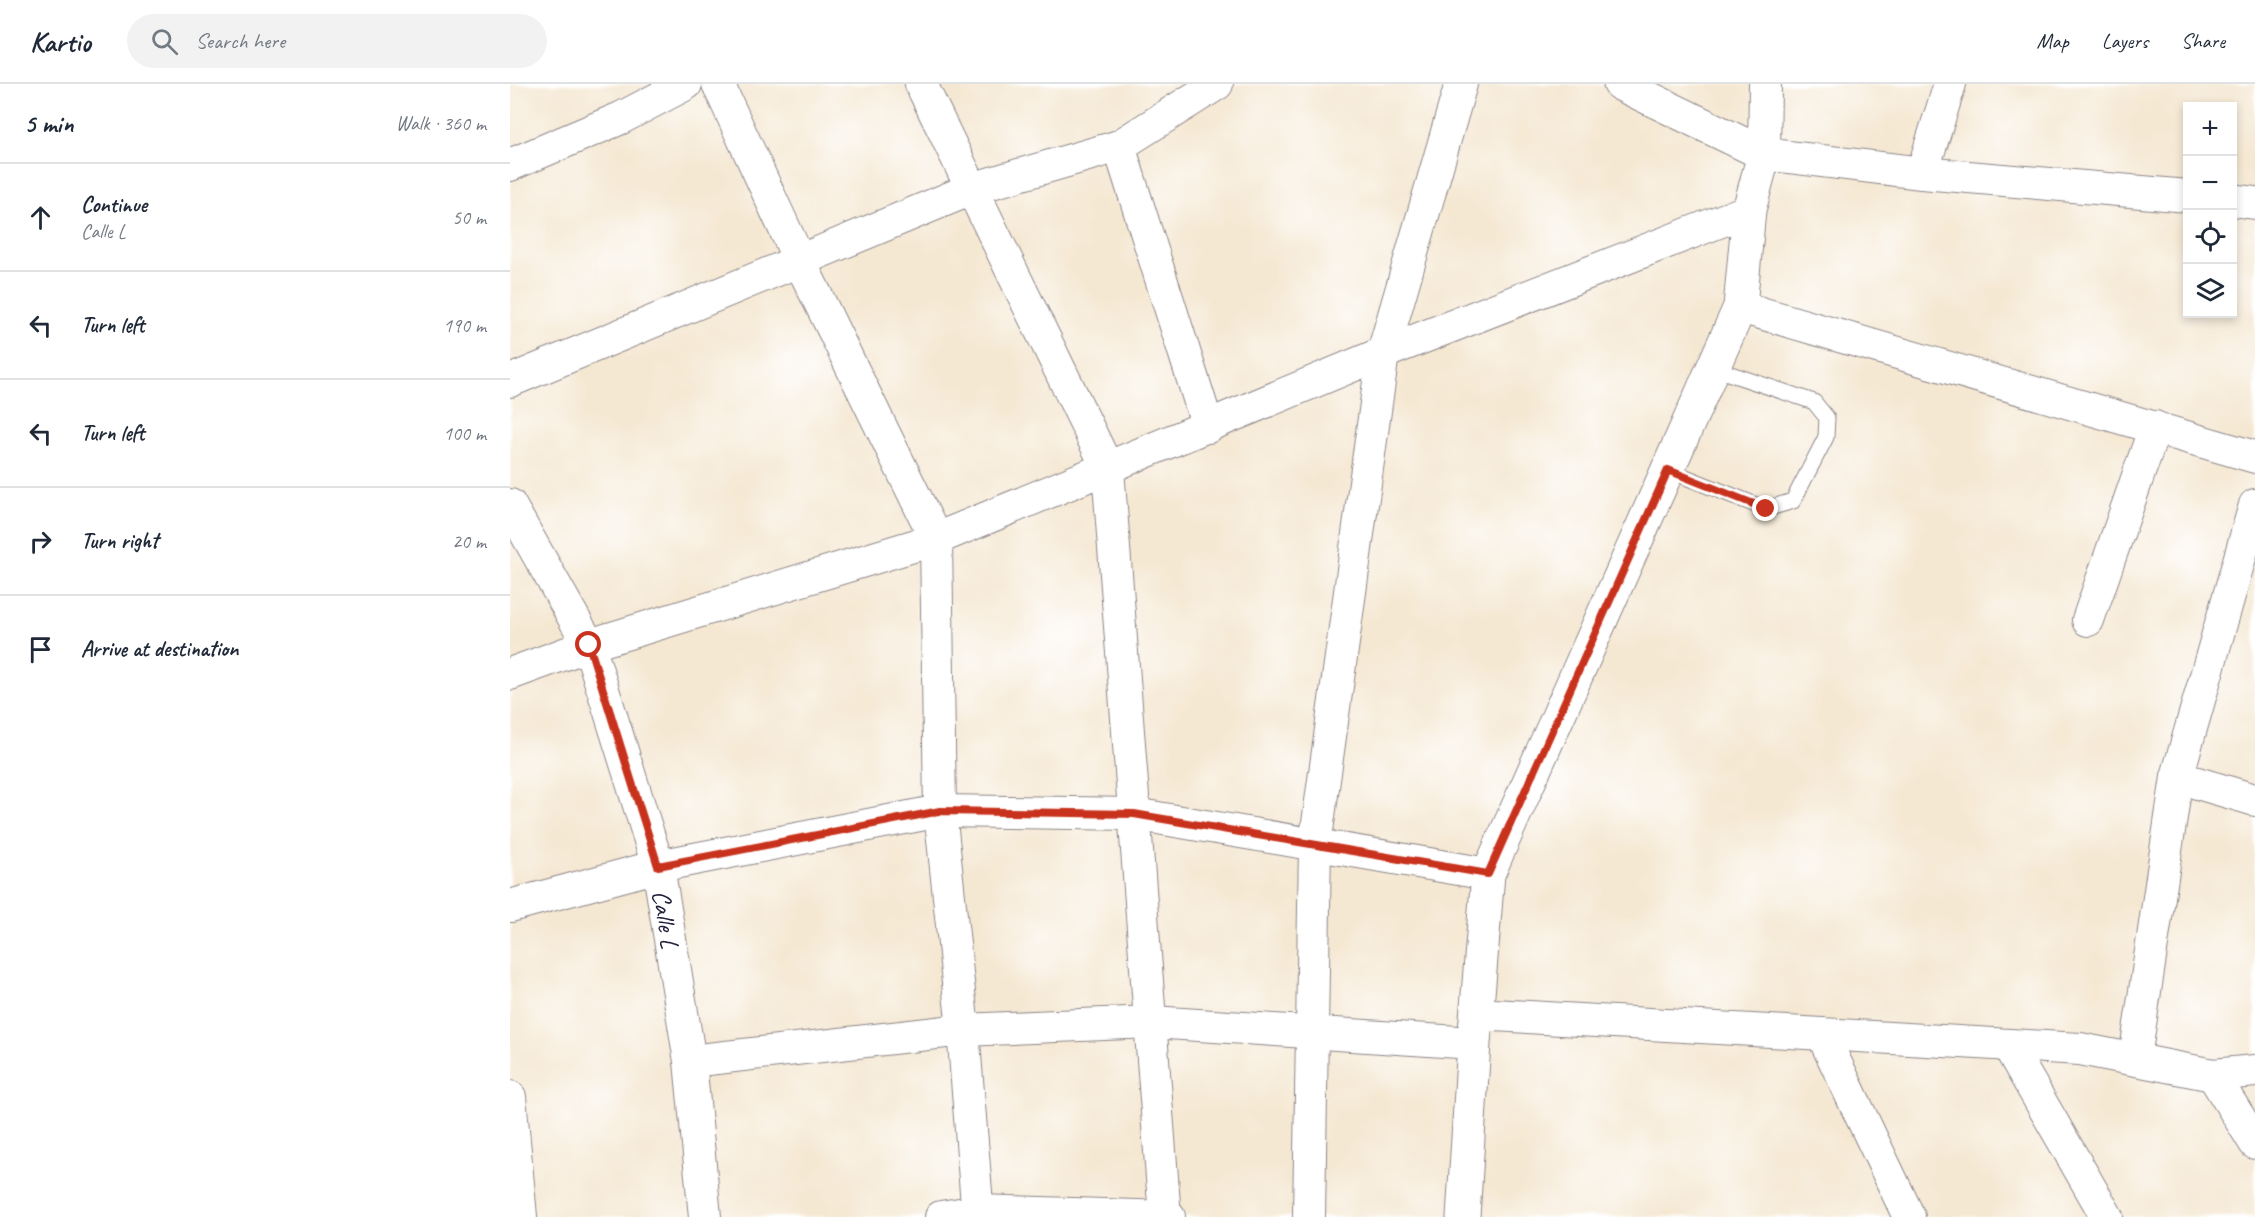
<!DOCTYPE html>
<meta charset="utf-8">
<style>
body{margin:0;font-family:Caveat,sans-serif;background:#f2f2f3;color:#1f2937}
.controls{position:absolute;right:18px;top:18px;display:grid;overflow:hidden;border-radius:0px;box-shadow:0 3px 9px #0003}
.controls button{width:54px;height:54px;display:grid;place-items:center;padding:0;border:0;border-bottom:2px solid #e0e1e3;background:#fff;color:#1f2937;font:30px sans-serif}
.stop{position:absolute;width:18px;height:18px;margin:-14px;border:4px solid #c8321e;border-radius:50%;background:#fff}
.stop.end{background:#c8321e;border-color:#fff;box-shadow:0 2px 6px #0008}
.list{margin:0;padding:0;list-style:none}
h2{display:flex;justify-content:space-between;align-items:center;height:78px;margin:0;padding:0 24px;font-size:26px}
h2 small{font-size:20px;font-weight:400;color:#747a83}
.list li{display:grid;grid-template-columns:39px 1fr auto;gap:18px;align-items:center;box-sizing:border-box;height:108px;padding:0 24px;border-top:2px solid #e0e1e3}
.list b{display:block;font-size:22px;white-space:nowrap}
.list p{margin:0;font-size:20px;white-space:nowrap;color:#747a83}
.list em{font-size:20px;font-style:normal;color:#747a83}
.icon{flex:none;width:33px;height:33px;fill:none;stroke:currentColor;stroke-width:2;stroke-linecap:round;stroke-linejoin:round}
.map{position:relative;flex:none;width:1745px;height:1133px;overflow:hidden}
header{display:flex;align-items:center;gap:36px;box-sizing:border-box;height:84px;padding:0 30px;background:#fff;border-bottom:2px solid #e0e1e3}
header strong{font-size:28px}
nav{display:flex;gap:33px;margin-inline-start:auto;font-size:21px}
.search{width:420px;height:54px;background:#f2f2f3;display:flex;align-items:center;gap:15px;box-sizing:border-box;padding:0 21px;border-radius:33px;color:#747a83;font-size:22px}
main{display:flex}
aside{flex:1;background:#fff}
.map>svg:first-child{display:block}
.lines{fill:none;stroke-linecap:round;stroke-linejoin:round}
.service-casing{stroke:#8c8587;stroke-width:17}
.minor-casing{stroke:#8c8587;stroke-width:34}
.tertiary-casing{stroke:#8c8587;stroke-width:35}
.service{stroke:#fff;stroke-width:15}
.minor{stroke:#fff;stroke-width:32}
.tertiary{stroke:#fff;stroke-width:33}
.route{stroke:#c8321e;stroke-width:8}
.labels{text-anchor:middle;stroke-width:5;stroke-linejoin:round;paint-order:stroke}
.street-label{font-size:26px;fill:#22223b;stroke:#fff}
</style>
<header>
<strong>Kartio</strong>
<div class="search"><svg class="icon" aria-label="search" viewBox="0 0 24 24"><circle cx="10" cy="10" r="6"/><path d="M15 15l6 6"/></svg>Search here</div>
<nav><a>Map</a><a>Layers</a><a>Share</a></nav>
</header>
<main>
<aside>
<h2>5 min<small>Walk · 360 m</small></h2>
<ul class="list">
<li><svg class="icon" aria-label="ahead" viewBox="0 0 24 24"><path d="M12 20V5M6 11l6-6 6 6"/></svg><div><b>Continue</b><p>Calle L</p></div><em>50 m</em></li>
<li><svg class="icon" aria-label="left" viewBox="0 0 24 24"><path d="M17 20v-9H6M10 6l-5 5 5 5"/></svg><div><b>Turn left</b></div><em>190 m</em></li>
<li><svg class="icon" aria-label="left" viewBox="0 0 24 24"><path d="M17 20v-9H6M10 6l-5 5 5 5"/></svg><div><b>Turn left</b></div><em>100 m</em></li>
<li><svg class="icon" aria-label="right" viewBox="0 0 24 24"><path d="M7 20v-9h11M14 6l5 5-5 5"/></svg><div><b>Turn right</b></div><em>20 m</em></li>
<li><svg class="icon" aria-label="arrive" viewBox="0 0 24 24"><path d="M6 21V4h12l-3 4 3 4H6"/></svg><div><b>Arrive at destination</b></div></li>
</ul>
</aside>
<div class="map">
<svg width="1745" height="1133" viewBox="0 0 1745 1133">
<rect width="100%" height="100%" fill="#fff"/>
<filter id="ink" filterUnits="userSpaceOnUse"><feTurbulence type="fractalNoise" baseFrequency=".0167" numOctaves="2"/><feDisplacementMap in="SourceGraphic" scale="12" xChannelSelector="R" yChannelSelector="G"/><feConvolveMatrix kernelMatrix="1 2 1 2 8 2 1 2 1" color-interpolation-filters="sRGB"/></filter>
<filter id="wash" filterUnits="userSpaceOnUse"><feTurbulence type="fractalNoise" baseFrequency=".008" numOctaves="4" result="noise"/><feDisplacementMap in="SourceGraphic" scale="24" xChannelSelector="R" yChannelSelector="G"/><feGaussianBlur stdDeviation="1.35" result="paint"/><feColorMatrix in="noise" values="0 0 0 0 0 0 0 0 0 0 0 0 0 0 0 0 0 1.4 0 .05"/><feComposite in="paint" operator="in"/></filter>
<g filter="url(#wash)">
<rect width="100%" height="100%" fill="#f5e8d3"/>
</g>
<g filter="url(#ink)">
<g class="lines">
<g class="service-casing">
<path id="service" d="M1158,386L1256,425L1283,417L1316,353L1317,334L1304,318L1203,284"/>
</g>
<g class="minor-casing">
<g id="minor">
<path d="M208,0L290,178L426,455L430,727L453,946L468,1133"/>
<path d="M411,0L598,385L655,1133"/>
<path d="M1255,0L1254,70L1412,89L1678,112"/>
<path d="M609,62L698,343"/>
<path d="M0,81L111,34L176,0"/>
<path d="M1412,89L1440,0"/>
<path d="M1722,116L1745,119"/>
<path d="M1230,223L1745,373"/>
<path d="M0,297L464,104L609,62L707,0"/>
<path d="M0,421L79,561L148,782L180,977L195,1133"/>
<path d="M1578,536L1645,343"/>
<path d="M0,590L79,561L426,455L873,269L1239,126"/>
<path d="M1667,693L1745,716"/>
<path d="M0,822L148,782L430,727L624,730L978,790"/>
<path d="M966,930L1570,965L1703,991L1745,987"/>
<path d="M1312,950L1399,1133"/>
<path d="M1498,961L1597,1133"/>
<path d="M1625,974L1667,693L1745,421"/>
<path d="M180,977L453,946L642,938L964,959"/>
<path d="M1703,991L1745,1059"/>
<path d="M0,1013L11,1133"/>
<path d="M431,1133L468,1127L659,1133"/>
<path d="M799,1133L805,761L873,269L951,0"/>
</g>
</g>
<g class="tertiary-casing">
<path id="tertiary" d="M953,1133L964,959L978,790L1230,223L1239,126L1254,70L1110,0"/>
</g>
<use href="#service" class="service"/>
<use href="#minor" class="minor"/>
<use href="#tertiary" class="tertiary"/>
</g>
</g>
<g class="lines" filter="url(#ink)">
<path class="route" d="M79,561L148,782L430,727L624,730L978,790L1158,386L1256,425"/>
</g>
<g class="labels">
<g class="street-label">
<text transform="translate(156 835) rotate(81)" y="9">Calle L</text>
</g>
</g>
</svg>
<div class="controls">
<button>+</button>
<button>−</button>
<button><svg class="icon" aria-label="locate" viewBox="0 0 24 24"><circle cx="12" cy="12" r="6"/><path d="M12 2v4M12 18v4M2 12h4M18 12h4"/></svg></button>
<button><svg class="icon" aria-label="layers" viewBox="0 0 24 24"><path d="M12 4l9 5-9 5-9-5zM3 14l9 5 9-5"/></svg></button>
</div>
<div class="stop" style="left:79px;top:561px"></div>
<div class="stop end" style="left:1256px;top:425px"></div>
</div>
</main>
